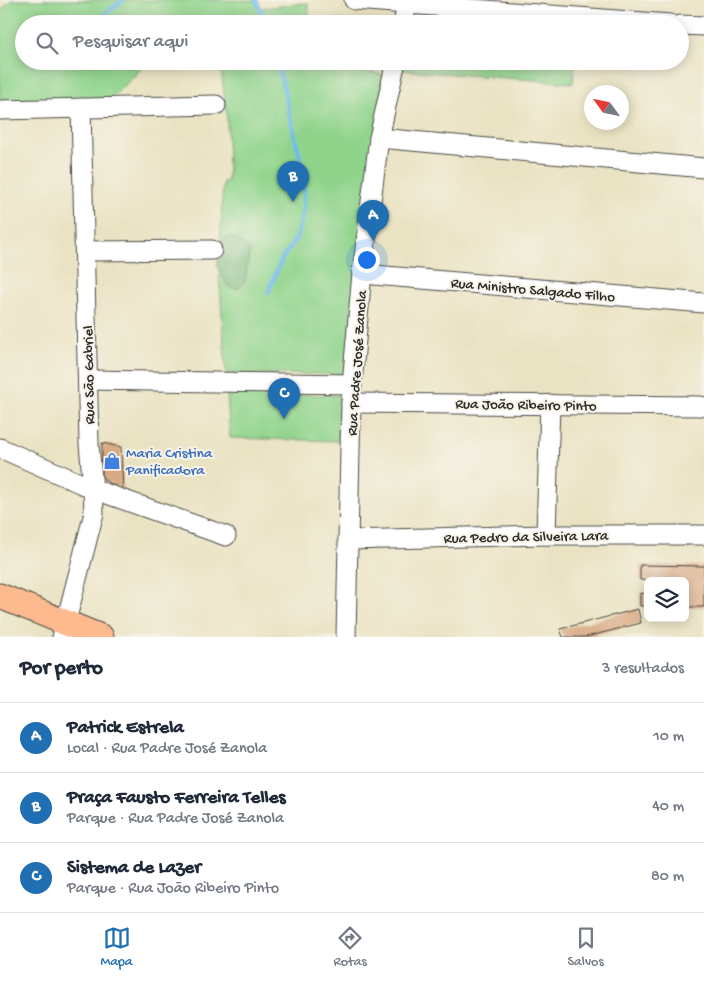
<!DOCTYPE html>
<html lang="pt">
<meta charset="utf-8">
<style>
body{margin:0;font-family:"Gochi Hand",sans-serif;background:#f6f6f7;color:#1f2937}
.controls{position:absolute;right:15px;bottom:15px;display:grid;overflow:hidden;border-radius:8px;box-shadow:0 2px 12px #0003}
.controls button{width:45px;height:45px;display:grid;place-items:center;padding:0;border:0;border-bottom:1px solid #e0e1e3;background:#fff;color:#1f2937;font:25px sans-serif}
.compass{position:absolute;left:584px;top:85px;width:45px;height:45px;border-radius:50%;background:#fff;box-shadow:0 2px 12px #0003;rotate:303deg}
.you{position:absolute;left:366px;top:259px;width:18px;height:18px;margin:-12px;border:4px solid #fff;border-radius:50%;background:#1a73e8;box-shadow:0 0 0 8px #1a73e833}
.badge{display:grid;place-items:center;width:32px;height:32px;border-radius:50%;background:#1f6fb2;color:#fff;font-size:16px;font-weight:700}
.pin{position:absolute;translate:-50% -41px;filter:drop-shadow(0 1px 2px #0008)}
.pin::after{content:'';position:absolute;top:26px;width:18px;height:15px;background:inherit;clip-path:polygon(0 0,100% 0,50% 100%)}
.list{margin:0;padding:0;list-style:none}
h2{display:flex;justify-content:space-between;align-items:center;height:65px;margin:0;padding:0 20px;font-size:21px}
h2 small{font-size:16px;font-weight:400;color:#747a83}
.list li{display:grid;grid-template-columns:32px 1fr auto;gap:15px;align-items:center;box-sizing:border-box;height:70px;padding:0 20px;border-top:1px solid #e0e1e3}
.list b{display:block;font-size:19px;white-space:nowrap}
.list p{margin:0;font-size:16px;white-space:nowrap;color:#747a83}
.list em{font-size:16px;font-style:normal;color:#747a83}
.icon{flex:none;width:28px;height:28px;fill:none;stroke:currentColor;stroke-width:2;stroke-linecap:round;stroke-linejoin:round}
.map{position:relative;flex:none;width:704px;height:637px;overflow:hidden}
.search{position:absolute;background:#fff;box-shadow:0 2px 12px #0003;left:15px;right:15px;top:15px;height:55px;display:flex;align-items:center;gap:12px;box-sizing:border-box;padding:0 18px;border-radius:28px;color:#747a83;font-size:19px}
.sheet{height:275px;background:#fff}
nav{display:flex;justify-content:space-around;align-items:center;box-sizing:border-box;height:70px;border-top:1px solid #e0e1e3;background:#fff;font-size:14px;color:#747a83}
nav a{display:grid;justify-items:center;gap:2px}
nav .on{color:#1f6fb2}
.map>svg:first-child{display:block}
.green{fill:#90d48c;stroke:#5e805c}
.forest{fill:#74b678;stroke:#507052}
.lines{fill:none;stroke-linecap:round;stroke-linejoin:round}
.stream{stroke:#70bbe9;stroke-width:4.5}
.building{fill:#d9a983}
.minor-casing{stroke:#484742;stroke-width:21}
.major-casing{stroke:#484742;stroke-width:27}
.minor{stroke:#fff;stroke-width:19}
.major{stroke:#fcba8e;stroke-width:25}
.labels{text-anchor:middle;stroke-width:4;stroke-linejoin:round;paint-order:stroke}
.street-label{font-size:15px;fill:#2b2b2b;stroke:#f7f3e8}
.shop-label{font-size:15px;fill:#366cbe;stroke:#f7f3e8;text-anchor:start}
</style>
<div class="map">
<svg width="704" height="637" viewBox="0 0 704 637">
<rect width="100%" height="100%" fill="#f7f3e8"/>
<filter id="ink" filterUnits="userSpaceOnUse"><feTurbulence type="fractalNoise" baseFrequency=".02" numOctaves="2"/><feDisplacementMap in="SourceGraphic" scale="10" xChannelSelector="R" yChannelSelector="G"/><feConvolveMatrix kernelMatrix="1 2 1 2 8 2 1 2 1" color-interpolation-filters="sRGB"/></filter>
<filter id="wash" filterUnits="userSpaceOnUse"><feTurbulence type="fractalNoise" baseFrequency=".0096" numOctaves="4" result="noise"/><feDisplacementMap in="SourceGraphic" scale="20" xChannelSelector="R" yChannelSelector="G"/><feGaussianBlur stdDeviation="1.12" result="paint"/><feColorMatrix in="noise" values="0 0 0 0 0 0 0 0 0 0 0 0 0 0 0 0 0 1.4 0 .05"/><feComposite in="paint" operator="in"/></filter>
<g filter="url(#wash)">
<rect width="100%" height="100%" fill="#eae3c3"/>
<g class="green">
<path d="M11,0H256L261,8L308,3L310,24H24V61H149L112,98L0,102V11Z"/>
<path d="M417,15L546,24H410Z"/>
<path d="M220,61H315L384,75L345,372L341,374H226L219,272L223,182L228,181L227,118Z"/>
<path d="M403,61H575L573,83L402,70Z"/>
<path d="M227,394L337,395L339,396L340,399L338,441L230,438Z"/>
</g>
<path class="forest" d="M229,235L250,249L245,282L238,289L228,287L217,265L223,241Z"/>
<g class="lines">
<g class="stream">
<path d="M256,0L263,15L266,24"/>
<path d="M92,24L123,0"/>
<path d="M35,63L38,61"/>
<path d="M268,292L282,259L297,237L304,209V172L298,150L277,61"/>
</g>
</g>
<g id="blocks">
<g class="building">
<path d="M102,443L121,447L123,490L105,480L102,476Z"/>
<path d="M640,565L704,566V607H685V581L640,580Z"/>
<path d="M640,593L648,594V606H640Z"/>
<path d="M638,609L641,623L586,637H563L560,629Z"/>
</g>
</g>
</g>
<g filter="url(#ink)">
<use href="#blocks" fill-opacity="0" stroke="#484742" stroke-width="1"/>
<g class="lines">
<g class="minor-casing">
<g id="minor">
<path d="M354,0L670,24"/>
<path d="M403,24L407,4"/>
<path d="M680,25L704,26"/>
<path d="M0,110L216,105"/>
<path d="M379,138L704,168"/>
<path d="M85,251L212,250"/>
<path d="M362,273L374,275L704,303"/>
<path d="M88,380L352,384"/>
<path d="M351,403L701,406"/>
<path d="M0,448L93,489L226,536"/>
<path d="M546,535L550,404"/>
<path d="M348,540L546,535H704"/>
<path d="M62,637L94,513L93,489L89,444L81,108"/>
<path d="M346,637L351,403L352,384L362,273L379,138L396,61"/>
</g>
</g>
<g class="major-casing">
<path id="major" d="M0,596L101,637"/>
</g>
<use href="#minor" class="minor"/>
<use href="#major" class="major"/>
</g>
</g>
<defs>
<g id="shop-bare" transform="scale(1.35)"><path d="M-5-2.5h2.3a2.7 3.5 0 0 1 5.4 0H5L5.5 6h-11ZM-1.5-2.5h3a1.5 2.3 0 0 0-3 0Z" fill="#3f7fe0" stroke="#f7f3e8" stroke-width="2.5" paint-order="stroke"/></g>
</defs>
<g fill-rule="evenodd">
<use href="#shop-bare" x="112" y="461"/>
</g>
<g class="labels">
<g class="street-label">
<text transform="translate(533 289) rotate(5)" y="5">Rua Ministro Salgado Filho</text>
<text transform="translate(356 363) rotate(-86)" y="5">Rua Padre José Zanola</text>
<text transform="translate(88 375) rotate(-91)" y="5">Rua São Gabriel</text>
<text transform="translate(526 404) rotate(1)" y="5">Rua João Ribeiro Pinto</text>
<text transform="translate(526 536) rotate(-1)" y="5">Rua Pedro da Silveira Lara</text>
</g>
<g class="shop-label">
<text x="126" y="457">Maria Cristina<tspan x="126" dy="17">Panificadora</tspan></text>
</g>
</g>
</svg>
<div class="controls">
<button><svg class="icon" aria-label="layers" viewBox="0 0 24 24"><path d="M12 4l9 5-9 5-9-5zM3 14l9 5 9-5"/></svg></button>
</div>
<svg class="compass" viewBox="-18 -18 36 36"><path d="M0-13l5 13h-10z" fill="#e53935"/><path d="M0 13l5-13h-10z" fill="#747a83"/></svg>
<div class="you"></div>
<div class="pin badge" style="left:373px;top:241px">A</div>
<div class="pin badge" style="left:293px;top:202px">B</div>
<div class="pin badge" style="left:284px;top:419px">C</div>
<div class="search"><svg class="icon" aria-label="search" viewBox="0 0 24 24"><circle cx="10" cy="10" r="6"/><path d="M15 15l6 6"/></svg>Pesquisar aqui</div>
</div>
<section class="sheet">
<h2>Por perto<small>3 resultados</small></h2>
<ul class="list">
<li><span class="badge">A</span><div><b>Patrick Estrela</b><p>Local · Rua Padre José Zanola</p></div><em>10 m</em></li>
<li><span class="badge">B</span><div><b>Praça Fausto Ferreira Telles</b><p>Parque · Rua Padre José Zanola</p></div><em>40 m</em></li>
<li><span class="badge">C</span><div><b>Sistema de Lazer</b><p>Parque · Rua João Ribeiro Pinto</p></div><em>80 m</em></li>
</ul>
</section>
<nav>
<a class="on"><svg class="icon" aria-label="map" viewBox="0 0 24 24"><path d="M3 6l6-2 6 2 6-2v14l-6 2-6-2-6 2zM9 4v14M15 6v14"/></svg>Mapa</a>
<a><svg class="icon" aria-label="directions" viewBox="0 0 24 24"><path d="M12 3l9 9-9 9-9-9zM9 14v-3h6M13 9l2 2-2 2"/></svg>Rotas</a>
<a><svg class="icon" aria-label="saved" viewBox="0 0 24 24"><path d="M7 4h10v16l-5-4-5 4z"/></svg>Salvos</a>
</nav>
